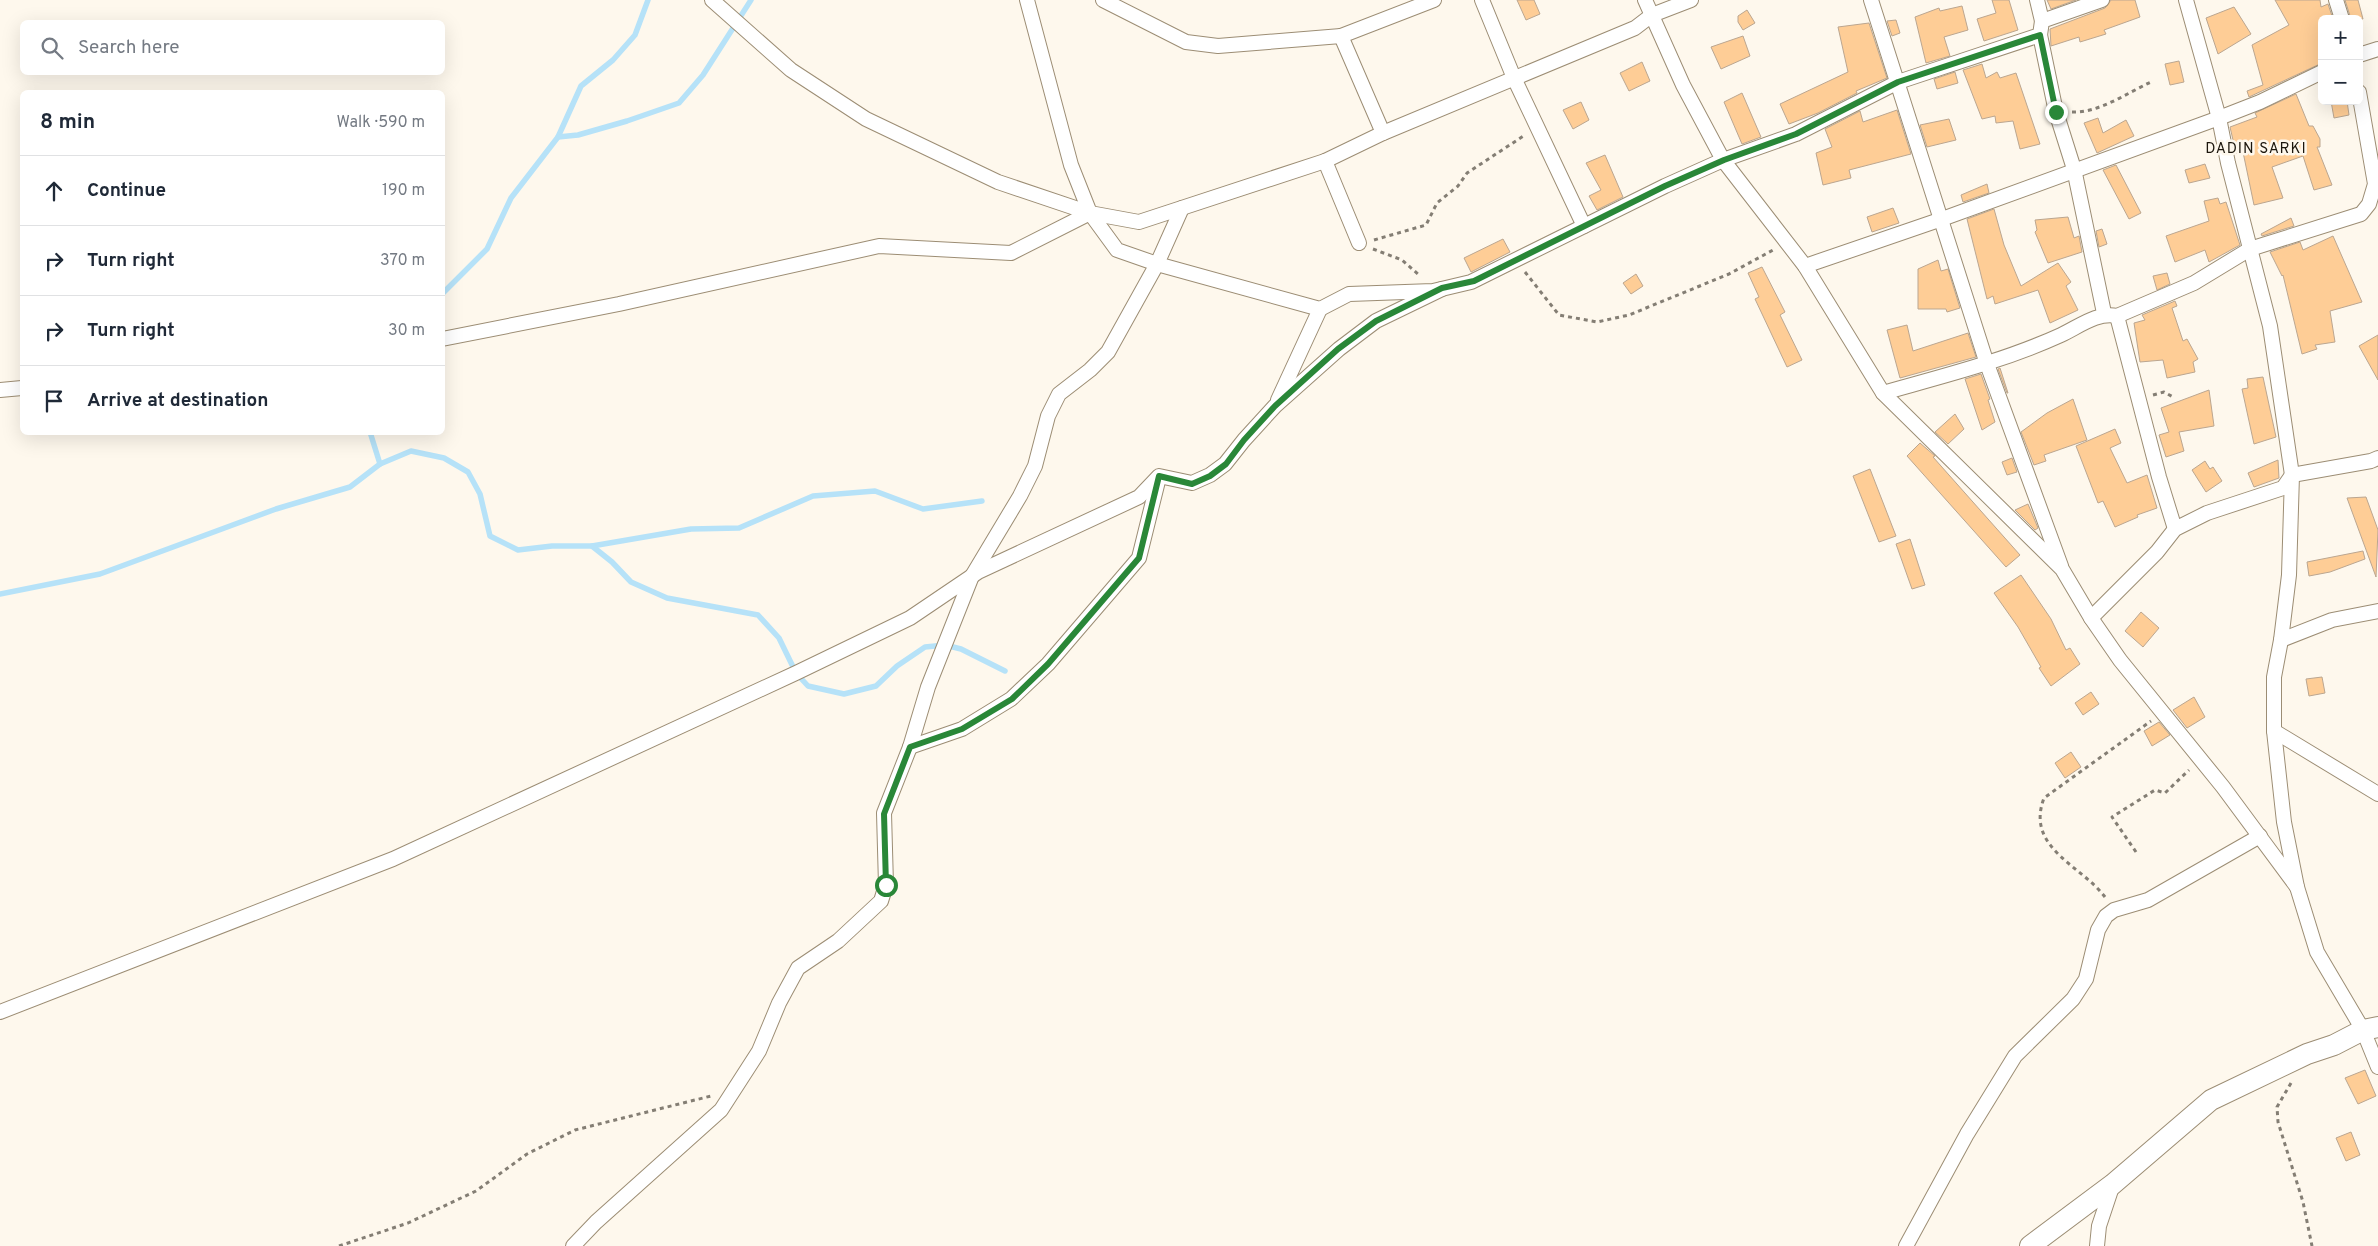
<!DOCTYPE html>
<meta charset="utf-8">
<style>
body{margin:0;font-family:Overpass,sans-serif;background:#f2f2f3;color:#1f2937}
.controls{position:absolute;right:15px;top:15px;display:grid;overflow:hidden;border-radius:8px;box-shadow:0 5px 20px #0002}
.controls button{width:45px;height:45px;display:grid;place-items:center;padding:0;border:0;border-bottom:1px solid #e0e1e3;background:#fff;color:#1f2937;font:25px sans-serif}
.stop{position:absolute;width:15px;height:15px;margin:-11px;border:4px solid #298738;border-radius:50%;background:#fff}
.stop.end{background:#298738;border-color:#fff;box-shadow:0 1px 5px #0008}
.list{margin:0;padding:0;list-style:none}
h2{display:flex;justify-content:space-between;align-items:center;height:65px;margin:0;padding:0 20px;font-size:21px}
h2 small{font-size:16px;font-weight:400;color:#747a83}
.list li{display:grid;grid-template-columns:32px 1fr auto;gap:15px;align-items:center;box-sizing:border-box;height:70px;padding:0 20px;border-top:1px solid #e0e1e3}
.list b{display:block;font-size:19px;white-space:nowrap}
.list em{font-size:16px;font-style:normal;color:#747a83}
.icon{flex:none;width:28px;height:28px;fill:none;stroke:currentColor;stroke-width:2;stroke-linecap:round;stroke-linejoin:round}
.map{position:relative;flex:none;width:2378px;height:1246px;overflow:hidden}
.search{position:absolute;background:#fff;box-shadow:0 5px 20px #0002;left:20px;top:20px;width:425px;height:55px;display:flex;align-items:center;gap:12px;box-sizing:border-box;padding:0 18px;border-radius:8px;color:#747a83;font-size:19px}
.panel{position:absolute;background:#fff;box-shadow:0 5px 20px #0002;left:20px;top:90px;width:425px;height:345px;border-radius:8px}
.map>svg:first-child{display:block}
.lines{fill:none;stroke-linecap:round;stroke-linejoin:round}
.stream{stroke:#b6e2f8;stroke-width:5.5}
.building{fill:#fecd96;stroke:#bba690}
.street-casing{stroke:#9c8d74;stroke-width:16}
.secondary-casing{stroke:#9c8d74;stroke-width:22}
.path{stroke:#847e74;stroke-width:3;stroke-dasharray:4 4;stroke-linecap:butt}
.street{stroke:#fff;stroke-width:14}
.secondary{stroke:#fff;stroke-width:20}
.route{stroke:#298738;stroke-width:6}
.labels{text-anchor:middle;stroke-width:5;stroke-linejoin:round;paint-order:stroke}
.quarter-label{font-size:15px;letter-spacing:1px;fill:#1c160d;stroke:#fef8ed}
</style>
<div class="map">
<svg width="2378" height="1246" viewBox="0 0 2378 1246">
<rect width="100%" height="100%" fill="#fef8ed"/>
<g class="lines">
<g class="stream">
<path d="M558,137L581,86L613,60L635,35L648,0"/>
<path d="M442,294L487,249L511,198L558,137L578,135L627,121L679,103L703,75L751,0"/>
<path d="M370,432L380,464"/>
<path d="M592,546L691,529L739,528L813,496L875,491L923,509L982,501"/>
<path d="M0,594L100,574L276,509L350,487L380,464L411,451L444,458L468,472L480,494L490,536L518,550L552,546H592L612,562L631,582L667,598L758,615L779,638L796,673L808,686L844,694L876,686L897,666L925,647L945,645L961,649L1005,671"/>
</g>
</g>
<g class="building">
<path d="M1517,0H1534L1540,14L1526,20Z"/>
<path d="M1992,0H2009L2018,30L1984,41L1977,19L1996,13Z"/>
<path d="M2047,0H2076L2051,9Z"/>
<path d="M2111,0H2135L2140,17L2104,30L2106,34L2080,42L2079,37L2051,46L2050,29L2105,8Z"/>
<path d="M2275,0H2320L2321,7L2328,4L2333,19H2322V63L2249,97L2247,91L2263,85L2252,45L2289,25Z"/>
<path d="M2345,0H2358L2363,19H2351Z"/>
<path d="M1962,6L1968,30L1944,37L1950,56L1926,63L1915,17L1939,8L1940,11Z"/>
<path d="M2234,7L2251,34L2218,54L2206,18Z"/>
<path d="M1747,10L1755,23L1743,30L1738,22V16Z"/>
<path d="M1896,20L1900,33L1892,36L1887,21Z"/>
<path d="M1869,23L1887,78L1856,91L1857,93L1818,113L1789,124L1780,104L1848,72L1838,27Z"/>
<path d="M1743,36L1750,56L1721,69L1711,47Z"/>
<path d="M2179,61L2184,82L2170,85L2165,64Z"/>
<path d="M1642,62L1650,81L1629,91L1620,73Z"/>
<path d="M1982,64L1986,78L1997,72L2000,78L2016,73L2040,144L2020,149L2013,121L1996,123L1995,116L1982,119L1963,70Z"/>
<path d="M1955,72L1958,83L1937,89L1934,79Z"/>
<path d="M1742,93L1761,137L1742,144L1724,102Z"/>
<path d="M2296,94L2309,126H2313L2320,139V147H2317L2332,185L2314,190L2303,156L2272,167L2283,198L2254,205L2243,152L2236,153L2230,127L2257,117L2255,113Z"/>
<path d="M2331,101H2347L2349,115L2334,118Z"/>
<path d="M1581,102L1589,120L1573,129L1563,110Z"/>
<path d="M1897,110L1911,154L1849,170L1851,178L1823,185L1816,153L1832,147L1825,129L1860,111L1863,122Z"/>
<path d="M2098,118L2103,133L2126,120L2134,136L2097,153L2084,123Z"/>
<path d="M1949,119L1956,140L1927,147L1920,125Z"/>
<path d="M1605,155L1623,197L1597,210L1589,196L1601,190L1586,163Z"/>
<path d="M2205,164L2210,178L2189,183L2185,170Z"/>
<path d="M2116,165L2141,213L2129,219L2103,170Z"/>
<path d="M1987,184L1989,193L1963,202L1961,195Z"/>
<path d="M2218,198L2220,204L2226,202L2240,245L2209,262L2205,250L2175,262L2166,236L2209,221L2204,201Z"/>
<path d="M1893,208L1899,223L1872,232L1867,217Z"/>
<path d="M1994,209L2004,245L2021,286L2058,263L2071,282L2066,286L2078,310L2050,323L2038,290L1995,304L1993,296L1987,299L1967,219Z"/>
<path d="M2068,217L2074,238L2079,236L2082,252L2048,263L2035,232L2037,230L2035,220Z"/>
<path d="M2291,218L2294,226L2262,236L2261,234Z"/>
<path d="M2102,229L2107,244L2099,247L2096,231Z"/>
<path d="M2333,236L2362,302L2330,311L2335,342L2315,345L2317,349L2302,354L2283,275L2282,276L2270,252L2300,242L2303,250Z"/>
<path d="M1503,239L1510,252L1471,272L1464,258Z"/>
<path d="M1938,260L1941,271L1948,269L1960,308L1947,312L1946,309H1918V269Z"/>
<path d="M1762,267L1785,312L1780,315L1802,360L1787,367L1755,299L1759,297L1748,273Z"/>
<path d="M2167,273L2170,284L2157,290L2153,276Z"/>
<path d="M1636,274L1643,286L1631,294L1623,283Z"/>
<path d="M2175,301L2177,306L2172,308L2183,341L2187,339L2198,359L2193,362L2195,372L2167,378L2163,360L2140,362L2134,323L2145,320L2142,315Z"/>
<path d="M1907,325L1913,351L1968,333L1976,357L1900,378L1887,330Z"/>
<path d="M2378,335V380L2359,346Z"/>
<path d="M2000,368L2008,393H2007L1998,369Z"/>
<path d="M1981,374L1990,399L1988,400L1995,422L1982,430L1965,379Z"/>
<path d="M2263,377L2276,437L2254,444L2242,389L2248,388L2247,379Z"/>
<path d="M2209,390L2214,426L2179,432L2184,451L2166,457L2159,435L2169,432L2161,408Z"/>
<path d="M2073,399L2087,440L2044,455L2046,461L2034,465L2021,432L2047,413Z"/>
<path d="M1955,414L1964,429L1948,444L1935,432Z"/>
<path d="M2115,429L2121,443L2110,448L2127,483L2147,475L2157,508L2137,515L2138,517L2115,527L2103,501L2098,503L2076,446Z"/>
<path d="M1920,443L1935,456L1933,457L2020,555L2006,567L1907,456Z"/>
<path d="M2012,458L2017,472L2007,475L2002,462Z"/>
<path d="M2278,460L2279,478L2254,487L2248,473Z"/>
<path d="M2205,461L2210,469L2213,467L2222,481L2206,492L2192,470Z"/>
<path d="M1870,469L1896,536L1879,542L1853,476Z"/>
<path d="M2366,497L2378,530L2376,577L2347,498Z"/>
<path d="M2028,504L2038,528L2035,530L2015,510Z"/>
<path d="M1910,539L1925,585L1912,589L1896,544Z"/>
<path d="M2363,551L2365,559L2330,572L2309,576L2307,562Z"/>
<path d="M2021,575L2051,619L2066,650L2070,648L2080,664L2051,686L2039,668L2041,667L2018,627L1994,593Z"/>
<path d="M2141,612L2159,628L2143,647L2125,631Z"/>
<path d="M2322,677L2325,693L2309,696L2306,679Z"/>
<path d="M2091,692L2099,704L2083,715L2075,703Z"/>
<path d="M2194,697L2205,717L2187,728L2173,710Z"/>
<path d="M2159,722L2170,735L2152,746L2144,731Z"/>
<path d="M2071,752L2081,767L2065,778L2055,763Z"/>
<path d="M2365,1070L2376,1096L2358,1104L2345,1078Z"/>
<path d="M2351,1132L2360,1155L2346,1161L2336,1138Z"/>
</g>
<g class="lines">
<g class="street-casing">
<g id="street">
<path d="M712,0L791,70L866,119L998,182L1090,213L1139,222L1325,161L1383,133L1635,28L1652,15L1691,0"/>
<path d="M1027,0L1071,165L1090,213L1117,250L1157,264L1320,309L1349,294L1433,291L1471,282L1665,186L1723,160L1796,134L1898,82L2040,35L2042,21L2102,0"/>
<path d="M1103,0L1186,42L1218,46L1341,36"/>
<path d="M1482,0L1514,78L1584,226"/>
<path d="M1645,0L1683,85L1723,160L1805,266L1883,393L2062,569L2091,618L2120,660L2223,787L2297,887"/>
<path d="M1871,0L1987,364L2061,566"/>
<path d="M2037,0L2042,21"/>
<path d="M2186,0L2219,118L2228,163L2270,326L2292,475L2289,575L2281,640L2274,677V731L2284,822L2297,887L2317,952L2363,1030L2378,1067"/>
<path d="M2336,0L2342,19"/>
<path d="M2040,35L2056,112L2074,169L2104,313"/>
<path d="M2359,55L2378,49"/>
<path d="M1383,133L1341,36L1434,0"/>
<path d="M1325,161L1359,243"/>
<path d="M1805,266L1942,219L2219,118L2260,102L2322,72"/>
<path d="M2117,316L2159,477L2175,529"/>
<path d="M442,339L619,304L879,246L1011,253L1090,213"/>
<path d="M0,390L22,388"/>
<path d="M1883,393C1943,376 2004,361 2061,335C2080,326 2097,312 2117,316L2194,283L2250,249L2361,214L2369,204L2375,184L2359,92"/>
<path d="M1278,400L1320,309"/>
<path d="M2091,618L2157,552L2175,529L2207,513L2283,488L2292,475L2371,461L2378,458"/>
<path d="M2281,640L2332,620L2378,611"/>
<path d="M2274,731L2378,794"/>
<path d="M910,747L962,729L1011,699L1048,664L1139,558L1159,477"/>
<path d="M0,1012L393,859L796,673L910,618L978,572L1139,497L1159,476L1192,483L1210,475L1225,464L1244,440L1275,406L1339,349L1376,321L1442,289"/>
<path d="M573,1246L596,1222L721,1110L759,1051L779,1003L798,968L838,941L881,901L886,885L884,813L910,747L928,687L972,576L1020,496L1035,466L1048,416L1059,394L1090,370L1108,352L1157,264L1182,208"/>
<path d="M1906,1246L1967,1134L2015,1056L2073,999L2086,979L2098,930L2106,916L2114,910L2148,900L2260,836"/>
<path d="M2097,1246L2099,1226L2113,1184"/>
</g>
</g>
<g class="secondary-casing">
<path id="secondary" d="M2030,1246L2113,1184L2211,1100L2307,1054L2334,1045L2363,1030L2378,1027"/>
</g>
<g class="path">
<path d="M2072,112C2099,113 2127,93 2151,82"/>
<path d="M1374,240L1426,225L1437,203L1458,186L1467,173L1525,135"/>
<path d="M1373,249L1402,260L1419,275"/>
<path d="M1525,272L1559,315L1597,322L1629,315L1729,274L1773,250"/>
<path d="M2153,395L2164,392L2173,397"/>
<path d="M2136,852L2112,817L2155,790L2165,793L2189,770"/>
<path d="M2105,897C2081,865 2025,848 2044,798L2151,721"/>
<path d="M2291,1083L2277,1107L2278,1122L2303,1202L2312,1246"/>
<path d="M339,1246L408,1223L476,1191L527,1154L575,1130L711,1096"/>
</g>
<use href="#street" class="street"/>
<use href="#secondary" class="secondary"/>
</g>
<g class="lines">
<path class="route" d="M886,885L884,814L910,747L962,729L1012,699L1048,664L1139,558L1159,476L1192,484L1210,476L1226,464L1244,440L1275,406L1338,349L1376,321L1442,288L1474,281L1665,186L1724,160L1796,134L1898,82L2040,35L2056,112"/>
</g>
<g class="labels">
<g class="quarter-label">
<text x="2256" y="153">DADIN SARKI</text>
</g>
</g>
</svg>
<div class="controls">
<button>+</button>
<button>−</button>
</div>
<div class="stop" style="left:886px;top:885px"></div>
<div class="stop end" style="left:2056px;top:112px"></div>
<div class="search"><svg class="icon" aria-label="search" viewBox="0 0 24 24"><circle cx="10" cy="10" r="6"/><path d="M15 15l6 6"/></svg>Search here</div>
<section class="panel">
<h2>8 min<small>Walk · 590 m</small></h2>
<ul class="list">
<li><svg class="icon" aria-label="ahead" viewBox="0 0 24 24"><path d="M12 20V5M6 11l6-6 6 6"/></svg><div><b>Continue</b></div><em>190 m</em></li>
<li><svg class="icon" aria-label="right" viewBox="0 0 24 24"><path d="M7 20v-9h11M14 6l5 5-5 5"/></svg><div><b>Turn right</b></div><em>370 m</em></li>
<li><svg class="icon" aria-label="right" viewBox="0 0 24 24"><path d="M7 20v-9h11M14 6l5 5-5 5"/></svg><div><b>Turn right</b></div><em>30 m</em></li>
<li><svg class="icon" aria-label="arrive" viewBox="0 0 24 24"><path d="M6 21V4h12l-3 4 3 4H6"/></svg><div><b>Arrive at destination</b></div></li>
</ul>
</section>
</div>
